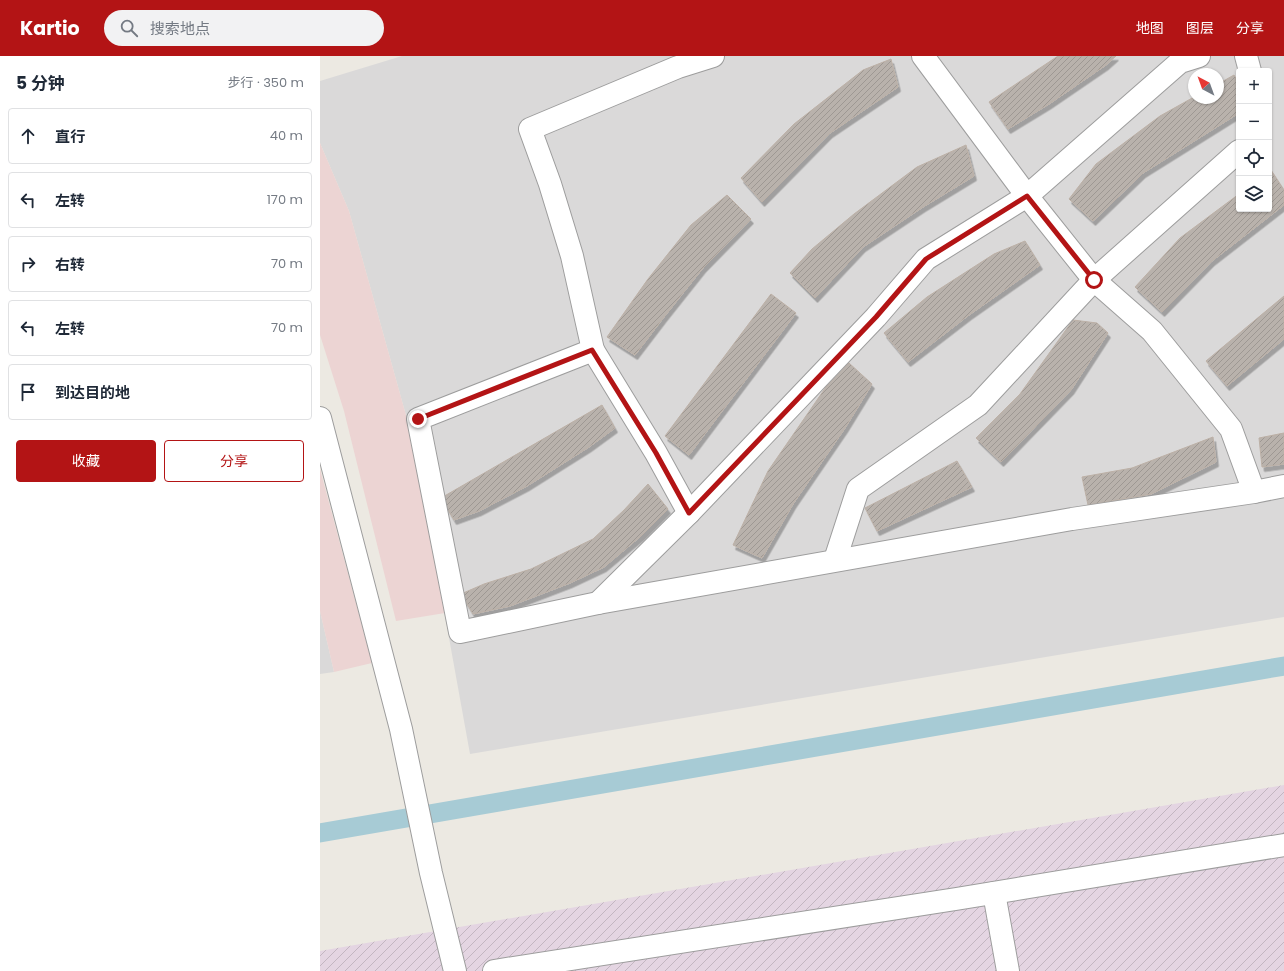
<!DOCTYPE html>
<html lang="zh">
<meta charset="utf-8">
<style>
body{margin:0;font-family:Poppins,"Noto Sans SC",sans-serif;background:#f2f2f3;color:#1f2937}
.controls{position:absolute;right:12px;top:12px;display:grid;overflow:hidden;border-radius:4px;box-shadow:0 1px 3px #0004}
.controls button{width:36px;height:36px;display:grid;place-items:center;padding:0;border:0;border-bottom:1px solid #e0e1e3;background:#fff;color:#1f2937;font:20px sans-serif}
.compass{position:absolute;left:868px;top:12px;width:36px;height:36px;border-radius:50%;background:#fff;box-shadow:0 1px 3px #0004;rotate:319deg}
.stop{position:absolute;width:12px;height:12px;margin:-9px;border:3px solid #b31415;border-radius:50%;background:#fff}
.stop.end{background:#b31415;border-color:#fff;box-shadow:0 1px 4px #0008}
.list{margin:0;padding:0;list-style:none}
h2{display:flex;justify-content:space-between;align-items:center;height:52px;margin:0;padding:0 16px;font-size:17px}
h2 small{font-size:13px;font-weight:400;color:#747a83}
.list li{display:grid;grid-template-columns:26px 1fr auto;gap:12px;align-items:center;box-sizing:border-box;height:56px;margin:0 8px 8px;padding:0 8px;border:1px solid #e0e1e3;border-radius:4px}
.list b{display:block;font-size:15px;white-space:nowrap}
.list em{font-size:13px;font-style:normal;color:#747a83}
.actions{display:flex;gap:8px;padding:12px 16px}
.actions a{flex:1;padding:9px 0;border:1px solid #b31415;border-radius:4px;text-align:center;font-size:14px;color:#b31415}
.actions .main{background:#b31415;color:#fff}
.icon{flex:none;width:22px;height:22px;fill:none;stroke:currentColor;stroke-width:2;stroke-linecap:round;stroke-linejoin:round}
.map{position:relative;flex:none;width:964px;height:915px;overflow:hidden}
header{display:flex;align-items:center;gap:24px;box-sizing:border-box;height:56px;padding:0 20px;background:#b31415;color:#fff}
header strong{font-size:19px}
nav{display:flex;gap:22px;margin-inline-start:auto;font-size:14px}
.search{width:280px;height:36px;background:#f2f2f3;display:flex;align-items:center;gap:10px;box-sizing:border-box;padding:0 14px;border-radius:22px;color:#747a83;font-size:15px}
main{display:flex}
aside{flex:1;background:#fff}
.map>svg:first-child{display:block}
.residential{fill:#dad9d9;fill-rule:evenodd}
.commercial{fill:#ecd4d3}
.industrial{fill:url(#industrial-furrows)}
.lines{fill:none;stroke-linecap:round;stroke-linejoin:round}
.canal{stroke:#a7cbd5;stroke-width:19}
.building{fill:url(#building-hatch);stroke:#bcb0a6;filter:url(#shadow)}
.minor-casing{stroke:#9d9d9d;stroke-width:24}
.minor{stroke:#fff;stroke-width:22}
.route{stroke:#b31415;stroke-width:5}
</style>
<header>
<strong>Kartio</strong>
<div class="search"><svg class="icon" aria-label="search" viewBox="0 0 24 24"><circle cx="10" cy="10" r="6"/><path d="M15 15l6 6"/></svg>搜索地点</div>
<nav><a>地图</a><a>图层</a><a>分享</a></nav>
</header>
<main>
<aside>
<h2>5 分钟<small>步行 · 350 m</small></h2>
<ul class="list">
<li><svg class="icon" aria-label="ahead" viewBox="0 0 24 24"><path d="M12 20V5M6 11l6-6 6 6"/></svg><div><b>直行</b></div><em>40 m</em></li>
<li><svg class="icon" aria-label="left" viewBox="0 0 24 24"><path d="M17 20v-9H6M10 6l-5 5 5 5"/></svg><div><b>左转</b></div><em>170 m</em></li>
<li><svg class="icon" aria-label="right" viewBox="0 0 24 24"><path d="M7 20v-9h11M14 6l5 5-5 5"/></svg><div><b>右转</b></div><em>70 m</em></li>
<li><svg class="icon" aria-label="left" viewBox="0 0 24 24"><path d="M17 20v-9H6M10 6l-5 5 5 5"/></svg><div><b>左转</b></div><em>70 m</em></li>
<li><svg class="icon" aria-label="arrive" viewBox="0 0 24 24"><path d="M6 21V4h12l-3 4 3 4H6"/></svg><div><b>到达目的地</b></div></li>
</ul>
<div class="actions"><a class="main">收藏</a><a>分享</a></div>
</aside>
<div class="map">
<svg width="964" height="915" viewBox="0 0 964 915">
<defs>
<pattern id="industrial-furrows" width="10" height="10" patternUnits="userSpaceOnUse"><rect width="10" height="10" fill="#e4d5e2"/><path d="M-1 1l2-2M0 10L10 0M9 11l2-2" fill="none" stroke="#c3b6c1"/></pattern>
<pattern id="building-hatch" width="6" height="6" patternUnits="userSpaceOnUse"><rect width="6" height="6" fill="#b9b2ac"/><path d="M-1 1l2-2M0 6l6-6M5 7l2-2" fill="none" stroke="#9e9893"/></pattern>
<filter id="shadow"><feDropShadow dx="2.5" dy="4.5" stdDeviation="0" flood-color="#0004"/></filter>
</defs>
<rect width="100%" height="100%" fill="#ece9e2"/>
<g class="residential">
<path d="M82,0H964V561L150,698L94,388L29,155L0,87V25ZM919,15H949V153H919ZM874,18H898V42H874Z"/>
<path d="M0,555L14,616L0,618Z"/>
</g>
<g class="commercial">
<path d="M0,87L29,155L94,388L125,557L76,565L24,355L0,279Z"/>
<path d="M0,413L52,607L14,616L0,555Z"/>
</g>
<path class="industrial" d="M964,729V915H0V895Z"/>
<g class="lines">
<path class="canal" d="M0,777L964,610"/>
</g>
<g class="building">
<path d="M738,0H796L786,9L729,48L688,73L669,46Z"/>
<path d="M571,3L578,31L510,77L442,146L421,122L474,68L543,14Z"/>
<path d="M914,19L919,28V57L823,117L773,165L749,143L776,108L840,60L874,41L898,42V28Z"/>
<path d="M646,89L654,120L603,151L543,191L495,242L470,217L492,193L534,158L597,111Z"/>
<path d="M951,114L964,134V149L892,205L842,256L815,231L860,182L919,138V153H949V115Z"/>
<path d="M407,139L431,163L383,212L344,261L315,299L287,281L328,223L371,169Z"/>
<path d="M705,185L720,209L649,259L588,306L564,277L607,241L674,198Z"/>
<path d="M451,238L476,257L369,399L345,380Z"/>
<path d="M964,240V283L907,330L886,305Z"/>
<path d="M753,264L777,267L788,277L751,334L681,406L656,382L700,338Z"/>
<path d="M529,307L552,328L525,372L473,448L442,502L413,489L448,415L506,331Z"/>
<path d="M282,349L295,372L269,391L207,430L159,455L134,464L121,442Z"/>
<path d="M964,377V408L942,411L939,382Z"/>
<path d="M893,381L896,406L831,438L768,449L762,421L812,412Z"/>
<path d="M637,405L652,431L557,475L545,452Z"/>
<path d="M328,428L348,453L321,480L284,511L250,527L190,550L153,558L141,538L164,528L211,513L273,483L304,454Z"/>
</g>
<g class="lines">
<g class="minor-casing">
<g id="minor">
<path d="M393,0L358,11L210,73L230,128L252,200L273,294L98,363L140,576L278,547L752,463L934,436L964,430"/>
<path d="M603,0L707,140L774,224L832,275L911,373L934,436"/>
<path d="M926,0L930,15"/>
<path d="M273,294L336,397L369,457"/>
<path d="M0,362L81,673L111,817L135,915"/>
<path d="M515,504L538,433L658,349L774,224L919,95"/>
<path d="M278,547L369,457L556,261L606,203L707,140L860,6L879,0"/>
<path d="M674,837L688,915"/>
<path d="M174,915L636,843L964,789"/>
</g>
</g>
<use href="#minor" class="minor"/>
</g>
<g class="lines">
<path class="route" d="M98,363L272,294L336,397L369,457L556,261L606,203L707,140L774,224"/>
</g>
</svg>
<div class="controls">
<button>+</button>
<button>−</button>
<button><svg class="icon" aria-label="locate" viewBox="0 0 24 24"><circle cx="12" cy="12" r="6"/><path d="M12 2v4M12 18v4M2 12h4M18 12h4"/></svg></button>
<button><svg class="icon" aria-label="layers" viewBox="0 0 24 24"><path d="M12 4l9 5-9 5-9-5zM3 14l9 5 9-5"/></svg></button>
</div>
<svg class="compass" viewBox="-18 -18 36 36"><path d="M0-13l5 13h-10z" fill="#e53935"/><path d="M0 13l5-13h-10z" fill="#747a83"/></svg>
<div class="stop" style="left:774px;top:224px"></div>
<div class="stop end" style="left:98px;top:363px"></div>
</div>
</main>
